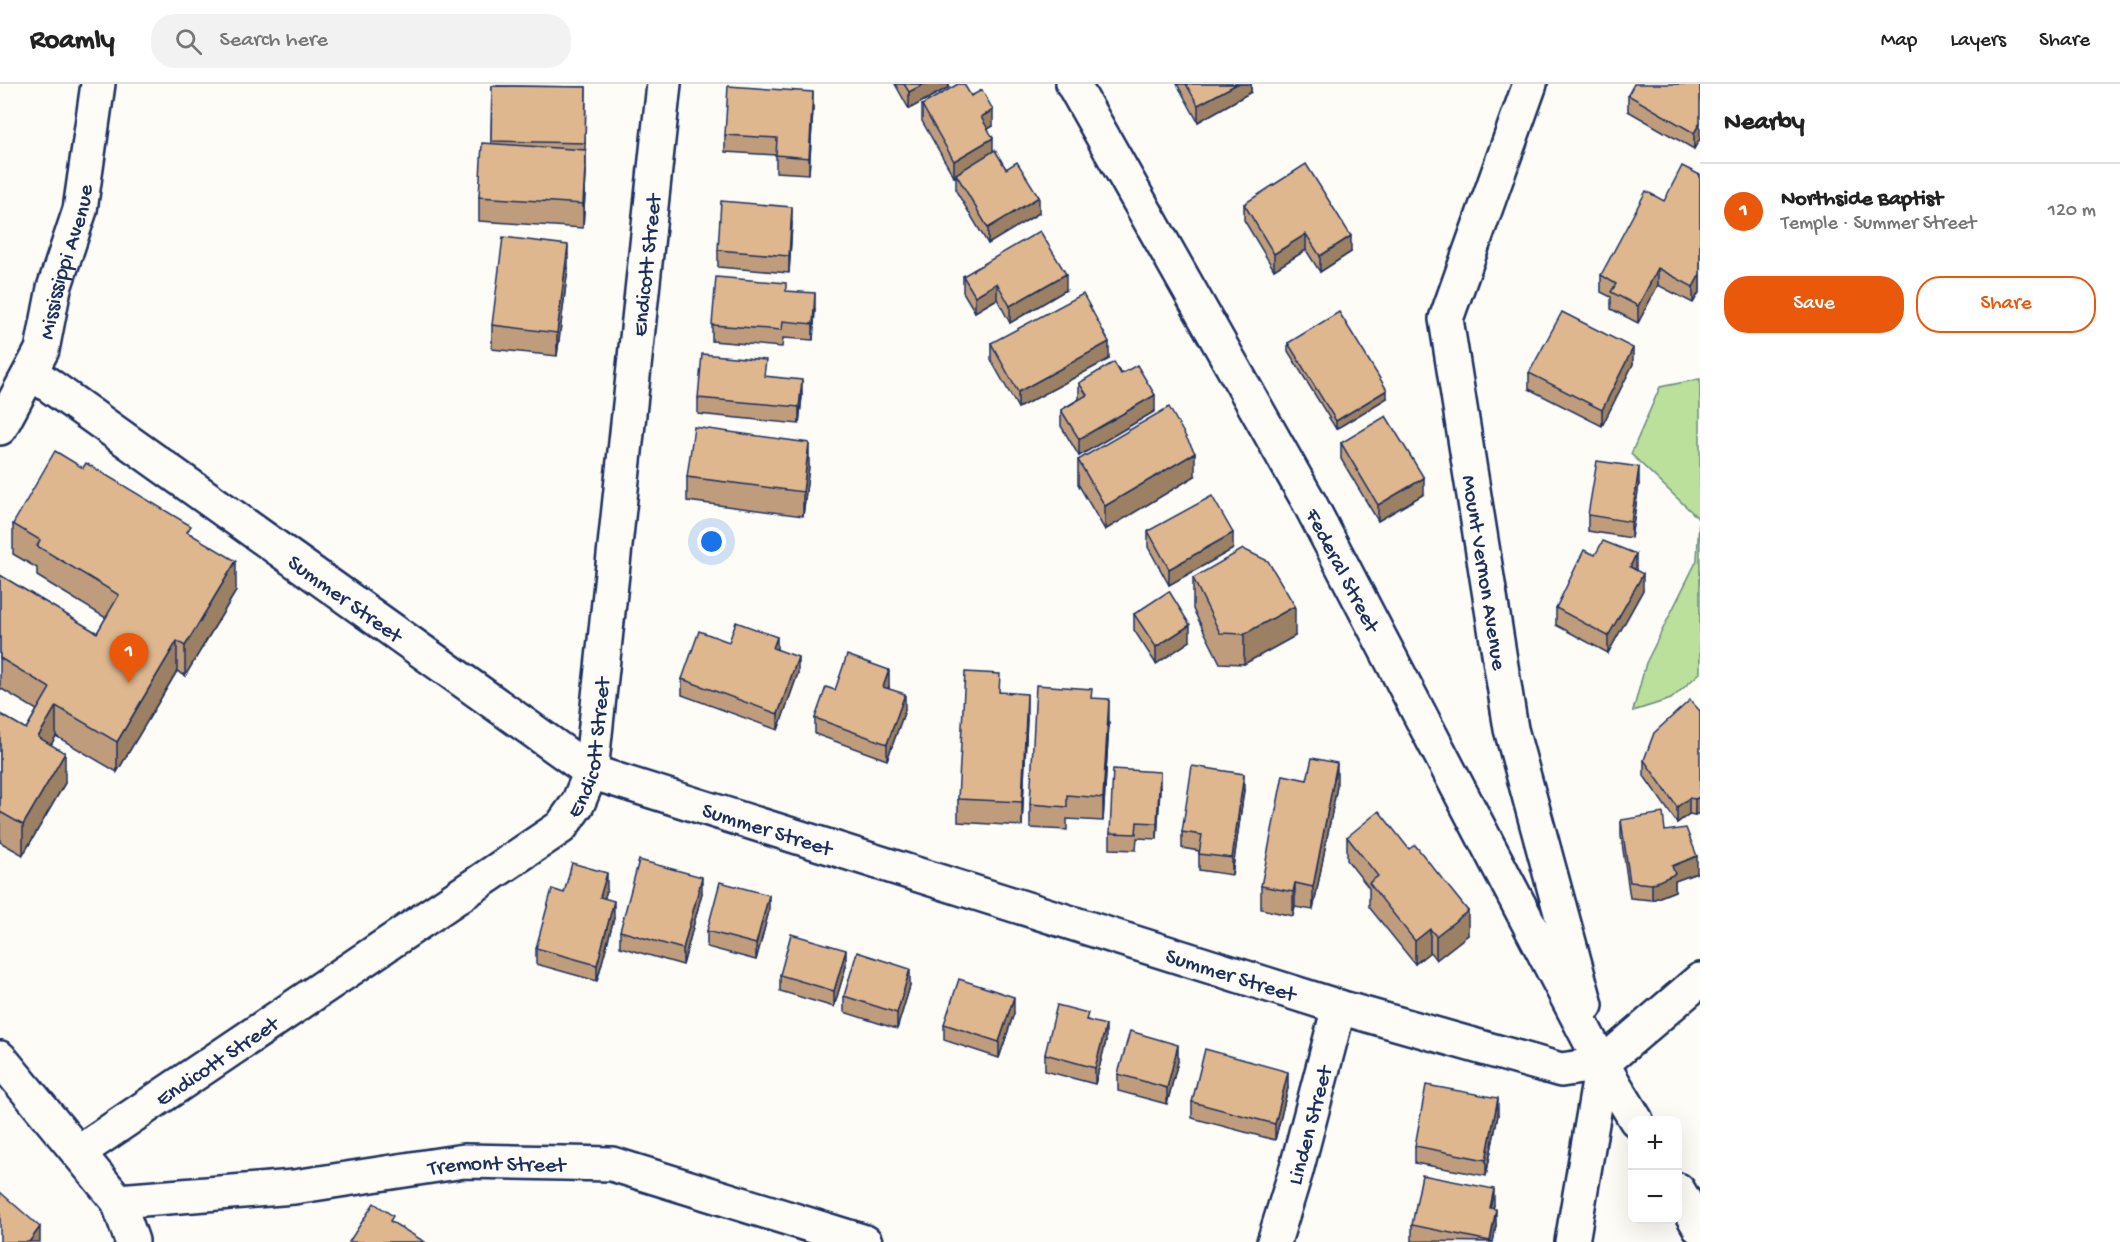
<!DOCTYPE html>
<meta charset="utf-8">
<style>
body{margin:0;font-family:"Gochi Hand",sans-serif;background:#f2f2f2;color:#222}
.controls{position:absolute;right:18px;bottom:18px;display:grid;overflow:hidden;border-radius:12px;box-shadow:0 6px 24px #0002}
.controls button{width:54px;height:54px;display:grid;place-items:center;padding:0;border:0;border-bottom:2px solid #e0e0e0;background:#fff;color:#222;font:30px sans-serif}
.you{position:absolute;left:712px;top:458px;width:21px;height:21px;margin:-15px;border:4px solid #fff;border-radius:50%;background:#1a73e8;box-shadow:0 0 0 9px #1a73e833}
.badge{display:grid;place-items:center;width:39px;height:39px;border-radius:50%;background:#ea580c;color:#fff;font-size:20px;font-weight:700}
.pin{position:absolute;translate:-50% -50px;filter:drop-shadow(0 2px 3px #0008)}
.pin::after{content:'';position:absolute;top:32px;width:21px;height:18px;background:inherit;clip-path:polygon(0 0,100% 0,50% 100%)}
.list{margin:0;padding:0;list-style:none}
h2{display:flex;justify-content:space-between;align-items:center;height:78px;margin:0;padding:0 24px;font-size:26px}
h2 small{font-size:20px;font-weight:400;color:#767676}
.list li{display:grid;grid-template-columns:39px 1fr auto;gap:18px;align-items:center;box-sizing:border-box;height:96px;padding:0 24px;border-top:2px solid #e0e0e0}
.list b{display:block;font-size:22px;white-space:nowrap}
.list p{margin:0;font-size:20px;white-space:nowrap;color:#767676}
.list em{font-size:20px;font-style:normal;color:#767676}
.actions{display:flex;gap:12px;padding:18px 24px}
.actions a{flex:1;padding:14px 0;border:2px solid #ea580c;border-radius:24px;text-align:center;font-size:21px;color:#ea580c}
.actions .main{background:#ea580c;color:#fff}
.icon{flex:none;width:33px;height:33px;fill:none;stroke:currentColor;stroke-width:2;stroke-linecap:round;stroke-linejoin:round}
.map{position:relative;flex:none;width:1700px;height:1158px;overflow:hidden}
header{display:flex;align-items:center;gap:36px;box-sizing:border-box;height:84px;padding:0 30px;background:#fff;border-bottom:2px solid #e0e0e0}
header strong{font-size:28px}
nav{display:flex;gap:33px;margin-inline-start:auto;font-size:21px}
.search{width:420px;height:54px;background:#f2f2f2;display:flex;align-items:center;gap:15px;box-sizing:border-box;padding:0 21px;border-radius:24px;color:#767676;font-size:22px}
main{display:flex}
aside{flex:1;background:#fff}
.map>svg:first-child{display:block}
.green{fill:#bae09b;stroke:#6a887c;stroke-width:1.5}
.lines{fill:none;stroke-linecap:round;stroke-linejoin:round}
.minor-casing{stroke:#1b2f5e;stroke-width:38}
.minor{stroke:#fdfcf7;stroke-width:33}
.wall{fill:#bf9d7b;stroke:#1b2f5e;stroke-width:1.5}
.shaded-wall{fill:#9b8064;stroke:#1b2f5e;stroke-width:1.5}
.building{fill:#deb78f;stroke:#1b2f5e;stroke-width:1.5}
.labels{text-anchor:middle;stroke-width:5;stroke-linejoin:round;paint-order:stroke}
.street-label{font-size:22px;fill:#1b2f5e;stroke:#fdfcf7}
</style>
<header>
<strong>Roamly</strong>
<div class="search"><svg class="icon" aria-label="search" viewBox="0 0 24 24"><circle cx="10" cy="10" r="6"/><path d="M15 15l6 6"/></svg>Search here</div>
<nav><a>Map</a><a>Layers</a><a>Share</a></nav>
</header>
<main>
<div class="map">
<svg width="1700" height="1158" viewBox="0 0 1700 1158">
<rect width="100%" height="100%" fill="#fdfcf7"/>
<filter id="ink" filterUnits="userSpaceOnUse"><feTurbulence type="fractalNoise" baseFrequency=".0167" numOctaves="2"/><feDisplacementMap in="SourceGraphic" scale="12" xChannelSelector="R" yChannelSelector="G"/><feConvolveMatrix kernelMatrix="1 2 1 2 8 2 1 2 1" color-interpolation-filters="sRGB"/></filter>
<g filter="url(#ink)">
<path class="green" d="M1700,295V589L1671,615L1633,627L1646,579L1697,476L1699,435L1631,370L1660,303Z"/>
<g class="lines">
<g class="minor-casing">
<g id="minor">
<path id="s1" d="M1073,0L1309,418L1602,980L1636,1036"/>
<path id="s2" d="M1530,0L1446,235L1511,645L1586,921"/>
<path id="s3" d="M32,289L591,688L1339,923L1561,986L1602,980"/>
<path id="s4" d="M0,344L42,266L54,204L80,126L98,0"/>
<path d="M0,974L118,1117L132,1157"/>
<path id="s5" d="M79,1068L561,743L578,719L591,688L664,0"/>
<path d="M1678,1106L1700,1144"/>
<path id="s6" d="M118,1117L294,1103L464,1077L612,1080L865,1158"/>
<path id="s7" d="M1274,1158L1296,1087L1339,923"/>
<path d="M1572,1158L1602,980L1700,896"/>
</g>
</g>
<use href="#minor" class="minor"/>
</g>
<g class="wall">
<path d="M895,0H949V3L909,25Z"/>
<path d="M1177,0H1251V8L1198,38Z"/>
<path d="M1700,0L1694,65L1628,27V11Z"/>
<path d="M492,2L586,3L585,66L586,90L583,144L479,137V113L491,59Z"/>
<path d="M971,12L993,42L988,45L993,67L1039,129L988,160L956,107V92L954,93L922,37V21Z"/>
<path d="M813,24L809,90L776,88V71L725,68V51Z"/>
<path d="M1700,91V207L1693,219L1658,201L1638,239L1611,225V213L1601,208V191L1664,117Z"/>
<path d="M1244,120L1351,168L1320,188L1306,166L1274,186L1244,136Z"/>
<path d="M792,139L789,189L718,183V166Z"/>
<path d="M568,184L557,272L492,265V241Z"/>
<path d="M963,192L1066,206L1010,239L997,215L975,228L963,208Z"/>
<path d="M786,207L815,225L813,256L783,254L782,263L712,257V241Z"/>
<path d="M991,259L1109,275L1018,324L991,276Z"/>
<path d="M1288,259L1387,314L1336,345L1288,267Z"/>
<path d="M1633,280L1602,342L1529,305V289Z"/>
<path d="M1121,290L1155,327L1079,372L1061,342V326L1079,315V299Z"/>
<path d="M765,293L802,312L799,340L698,330V314Z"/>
<path d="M1341,359L1424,410L1378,437L1341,375Z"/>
<path d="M1078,376L1195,392L1105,446L1078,400Z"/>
<path d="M809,382L803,432L687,417V393Z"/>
<path d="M1639,400L1631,454L1588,447V431Z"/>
<path d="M13,440L191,450L236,507L185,592L177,587L117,688L56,652L51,661L65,699L23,771L0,758V630L26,645L37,626L0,604V491L97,549L106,534L37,492V484L13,470Z"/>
<path d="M1148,447L1233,465L1169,501L1148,463Z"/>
<path d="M1636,486L1643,506L1608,569L1556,541V524Z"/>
<path d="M1193,494L1295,552L1244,580L1220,579L1193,525Z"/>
<path d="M1134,530L1190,557L1156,580L1134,546Z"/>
<path d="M729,558L777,565L798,589L778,646L682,611V595Z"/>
<path d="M889,602V605L905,626L887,676L815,650V634L835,606Z"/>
<path d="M1000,608L1027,633L1022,742L958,738V715Z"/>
<path d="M1092,614L1109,639L1103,737L1067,735V746L1030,744V720Z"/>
<path d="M1700,627L1695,731L1689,730L1677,739L1644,692V676Z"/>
<path d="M1337,702L1313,826L1295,823L1293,832L1261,825V802Z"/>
<path d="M1160,704L1157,755L1137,754L1136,766L1110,765V749Z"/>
<path d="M1244,706L1232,791L1199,786V767L1182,764V748Z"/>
<path d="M1621,736L1665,747L1697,789L1675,797V807L1652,816L1630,814L1621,752Z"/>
<path d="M1347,753L1468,851L1436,876L1430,868L1415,880L1369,823V804L1347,776Z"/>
<path d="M607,806L604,815L614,834L597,897L536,880V864L564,809Z"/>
<path d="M702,809L683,881L620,863V847Z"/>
<path d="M769,827L756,876L707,863V847Z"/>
<path d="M846,882L834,923L780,907V891Z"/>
<path d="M910,902L897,945L844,928V912Z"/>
<path d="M1014,929L999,974L944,956V940Z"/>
<path d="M1088,936L1106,957L1095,1000L1045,987V970Z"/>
<path d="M1178,977L1167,1020L1118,1007V990Z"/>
<path d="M1288,1004L1275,1056L1192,1034V1018Z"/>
<path d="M1498,1031L1486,1092L1415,1079V1062Z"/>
<path d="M1494,1121L1493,1124L1496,1141L1493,1158L1412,1157V1141Z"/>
</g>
<g class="shaded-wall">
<path d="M924,0H949V3L909,25V8Z"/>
<path d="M1237,0H1251V8L1198,38V21Z"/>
<path d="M813,8V24L809,90V74Z"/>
<path d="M993,26V42L981,49V33Z"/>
<path d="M1700,39V55L1694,65V49Z"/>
<path d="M993,54V70L954,93V77Z"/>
<path d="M586,66V90L583,144V120Z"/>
<path d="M1039,113V129L988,160V144Z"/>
<path d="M792,123V139L789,189V172Z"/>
<path d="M1306,150V166L1274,186V170Z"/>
<path d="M1351,152V168L1320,188V172Z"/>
<path d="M568,161V184L557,272V249Z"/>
<path d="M1658,184V201L1638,239V222Z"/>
<path d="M1066,190V206L1010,239V222Z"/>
<path d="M1700,190V206L1693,219V203Z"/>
<path d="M997,199V215L975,228V212Z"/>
<path d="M815,209V225L813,256V240Z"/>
<path d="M1109,258V275L1018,324V308Z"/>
<path d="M1633,264V280L1602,342V326Z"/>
<path d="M802,296V312L799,340V323Z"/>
<path d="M1387,306V314L1336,345V337Z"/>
<path d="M1155,311V327L1079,372V355Z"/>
<path d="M809,359V382L803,432V408Z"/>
<path d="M1195,369V392L1105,446V422Z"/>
<path d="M1639,383V400L1631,454V438Z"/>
<path d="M1424,394V410L1378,437V421Z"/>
<path d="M1233,449V465L1169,501V485Z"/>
<path d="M1636,470V486L1630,483Z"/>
<path d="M236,477V507L185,592V562Z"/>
<path d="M1643,490V506L1608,569V552Z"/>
<path d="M1295,522V552L1244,580V550Z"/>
<path d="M1190,541V557L1156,580V563Z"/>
<path d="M777,553V569L773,564Z"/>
<path d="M177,557V587L117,688V658Z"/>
<path d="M798,573V589L778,646V630Z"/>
<path d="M889,586V602L883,619V603Z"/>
<path d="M905,610V626L887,676V660Z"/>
<path d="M1027,610V633L1022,742V718Z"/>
<path d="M1109,615V639L1103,737V714Z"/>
<path d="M56,622V652L38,683V653Z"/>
<path d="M65,669V699L23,771V741Z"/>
<path d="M1337,679V702L1313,826V803Z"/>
<path d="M1160,688V704L1157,755V739Z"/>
<path d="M1244,690V706L1232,791V774Z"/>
<path d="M1700,713V729L1695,731V715Z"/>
<path d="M1689,714V730L1677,739V723Z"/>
<path d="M1697,772V789L1675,797V807L1652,816V800L1672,782Z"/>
<path d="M607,789V806L600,830V813Z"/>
<path d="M702,793V809L683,881V865Z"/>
<path d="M1295,799V823L1293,832V808Z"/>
<path d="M769,811V827L756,876V860Z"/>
<path d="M614,817V834L597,897V881Z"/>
<path d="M1468,827V851L1436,876V852Z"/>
<path d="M1430,845V868L1415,880V857Z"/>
<path d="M846,866V882L834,923V907Z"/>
<path d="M910,885V902L897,945V929Z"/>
<path d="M1014,913V929L999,974V958Z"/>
<path d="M1106,941V957L1095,1000V984Z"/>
<path d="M1178,961V977L1167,1020V1004Z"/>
<path d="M1288,988V1004L1275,1056V1040Z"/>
<path d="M1498,1014V1031L1486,1092V1076Z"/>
<path d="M1494,1105V1121L1490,1140V1124Z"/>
<path d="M1496,1125V1141L1493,1158H1490Z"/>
<path d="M40,1143V1158H29Z"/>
</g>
<g class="building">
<path d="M904,0H924L909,8Z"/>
<path d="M958,0H964L971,12L982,6L993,26L981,33L993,54L954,77L922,21Z"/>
<path d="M1186,0H1237L1198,21Z"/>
<path d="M1634,0H1700V39L1694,49L1628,11Z"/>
<path d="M492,2L586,3L585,59L491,57Z"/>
<path d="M728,2L813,8L809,74L776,71L777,54L725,51Z"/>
<path d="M482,59L586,66L583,120L479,113Z"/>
<path d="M995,66L1006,85L1017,78L1039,113L988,144L956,90Z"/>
<path d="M1306,80L1351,152L1320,172L1306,150L1274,170L1244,120Z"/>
<path d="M1682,82L1700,91V190L1693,203L1658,184L1638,222L1611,208L1616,200L1601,191L1646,107L1664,117Z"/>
<path d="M721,117L792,123L789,172L718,166Z"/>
<path d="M1040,147L1066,190L1010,222L997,199L975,212L963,192Z"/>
<path d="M503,153L568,161L557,249L492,241Z"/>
<path d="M716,193L786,199V207L815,209L813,240L783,237L782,246L712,241Z"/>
<path d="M1083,210L1109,258L1018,308L991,259Z"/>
<path d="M1339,228L1387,306L1336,337L1288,259Z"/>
<path d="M1562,228L1633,264L1602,326L1529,289Z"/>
<path d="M702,270L766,276L764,292L802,296L799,323L698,314Z"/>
<path d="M1114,278L1121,290L1137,281L1155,311L1079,355L1061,326L1087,311L1079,299Z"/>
<path d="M1169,323L1195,369L1105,422L1078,376Z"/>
<path d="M1386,332L1424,394L1378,421L1341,359Z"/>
<path d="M694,343L809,359L803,408L687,393Z"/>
<path d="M55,367L83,384L86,379L191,442L187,448L236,477L185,562L177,557L117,658L56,622L38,653L65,669L23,741L0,728V630L26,645L50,604L0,574V491L97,549L119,511L37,462L40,456L13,440Z"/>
<path d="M1597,377L1639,383L1631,438L1588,431Z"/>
<path d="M1212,412L1233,449L1169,485L1148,447Z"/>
<path d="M1603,457L1636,470L1630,483L1643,490L1608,552L1556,524L1584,466L1595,471Z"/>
<path d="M1243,465L1268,477L1295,522L1244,550L1220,549L1193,494Z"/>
<path d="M1169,507L1190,541L1156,563L1134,530Z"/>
<path d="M736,538L777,553L773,564L798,573L778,630L682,595L699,547L729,558Z"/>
<path d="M847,571L889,586L883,603L905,610L887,660L815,634L826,603L835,606Z"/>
<path d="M965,588L1000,590L999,608L1027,610L1022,718L958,715Z"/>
<path d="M1036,601L1092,605L1091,614L1109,615L1103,714L1067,711V723L1030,720Z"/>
<path d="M1690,616L1700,627V713L1695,715L1689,714L1677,723L1644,676L1654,649Z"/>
<path d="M1312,674L1337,679L1313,803L1295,799L1293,808L1261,802L1283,691L1307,696Z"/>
<path d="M1192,682L1244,690L1232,774L1199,770L1202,751L1182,748Z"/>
<path d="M1113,685L1160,688L1157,739L1137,738L1136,750L1110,749Z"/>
<path d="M1379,727L1409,765L1415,761L1468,827L1436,852L1430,845L1415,857L1369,799L1378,792L1347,753Z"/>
<path d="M1663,729L1665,747L1686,744L1697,772L1672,782L1675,790L1652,800L1630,798L1621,736Z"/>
<path d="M639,776L702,793L683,865L620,847Z"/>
<path d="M572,779L607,789L600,813L614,817L597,881L536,864L552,805L564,809Z"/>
<path d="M720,798L769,811L756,860L707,847Z"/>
<path d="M791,850L846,866L834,907L780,891Z"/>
<path d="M857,868L910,885L897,929L844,912Z"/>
<path d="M959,895L1014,913L999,958L944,940Z"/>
<path d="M1057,921L1088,929L1086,936L1106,941L1095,984L1045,970Z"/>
<path d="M1130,947L1178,961L1167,1004L1118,990Z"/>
<path d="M1205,965L1288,988L1275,1040L1192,1018Z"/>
<path d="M1426,1001L1498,1014L1486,1076L1415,1062Z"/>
<path d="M1422,1091L1494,1105L1490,1124L1496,1125L1490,1157L1412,1141Z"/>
<path d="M0,1108L40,1143L29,1158H0Z"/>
<path d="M374,1119L393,1132L390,1137L425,1158H349Z"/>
</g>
</g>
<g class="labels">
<g class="street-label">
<text dy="8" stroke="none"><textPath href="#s4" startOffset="180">Mississippi Avenue</textPath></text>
<text dy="8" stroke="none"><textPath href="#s5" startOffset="1154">Endicott Street</textPath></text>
<text dy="8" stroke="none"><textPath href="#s1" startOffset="556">Federal Street</textPath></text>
<text dy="8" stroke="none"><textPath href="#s2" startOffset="506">Mount Vernon Avenue</textPath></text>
<text dy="8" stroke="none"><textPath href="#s3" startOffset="386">Summer Street</textPath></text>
<text dy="8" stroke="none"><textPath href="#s5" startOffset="668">Endicott Street</textPath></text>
<text dy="8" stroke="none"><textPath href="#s3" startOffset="872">Summer Street</textPath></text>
<text dy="8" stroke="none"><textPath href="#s3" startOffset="1358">Summer Street</textPath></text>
<text dy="8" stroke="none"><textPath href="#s5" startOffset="165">Endicott Street</textPath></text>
<text dy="8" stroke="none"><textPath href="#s7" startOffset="122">Linden Street</textPath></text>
<text dy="8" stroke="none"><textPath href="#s6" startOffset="381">Tremont Street</textPath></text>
</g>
</g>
</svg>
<div class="controls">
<button>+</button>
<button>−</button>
</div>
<div class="you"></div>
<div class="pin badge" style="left:129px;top:599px">1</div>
</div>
<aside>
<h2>Nearby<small></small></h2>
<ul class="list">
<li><span class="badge">1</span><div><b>Northside Baptist</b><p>Temple · Summer Street</p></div><em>120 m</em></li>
</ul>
<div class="actions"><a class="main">Save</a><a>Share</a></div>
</aside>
</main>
